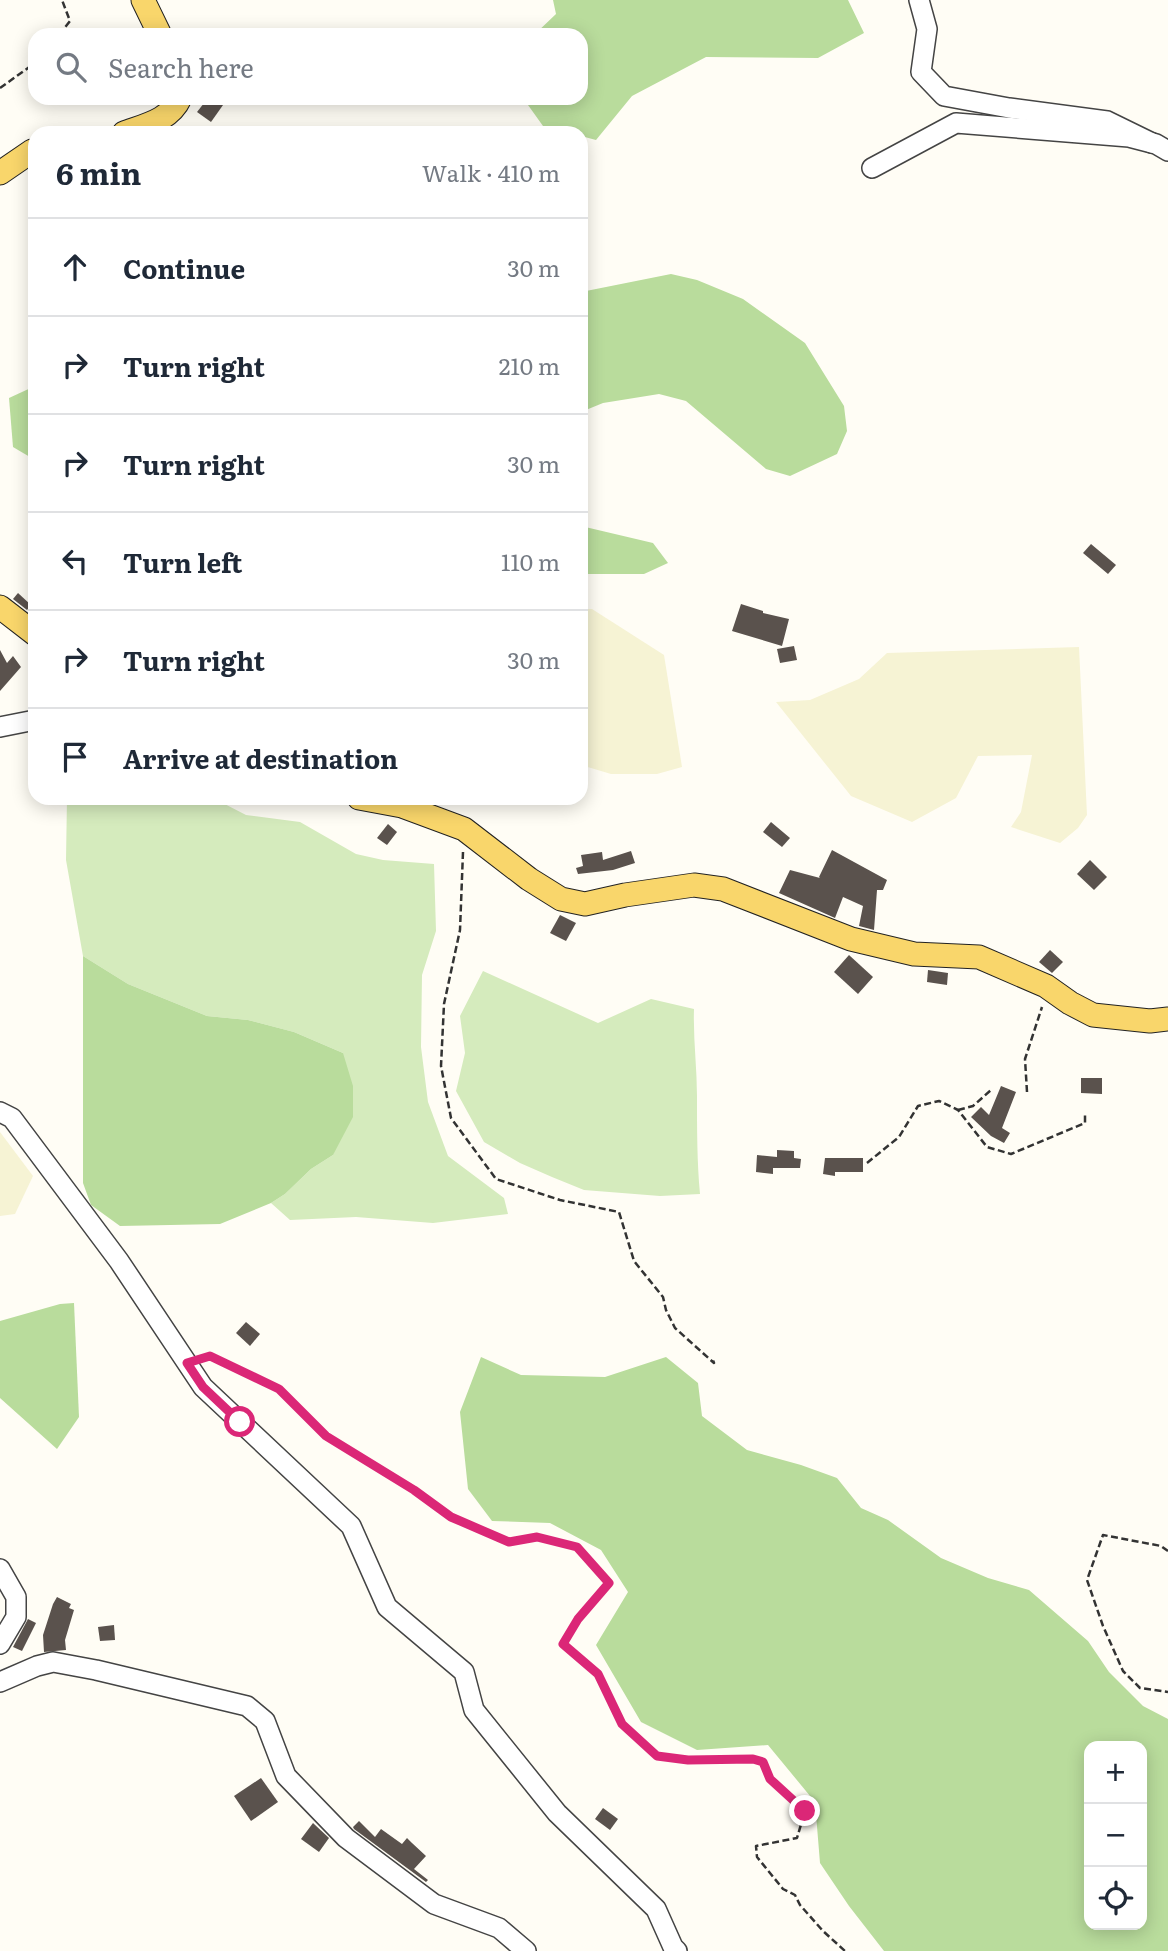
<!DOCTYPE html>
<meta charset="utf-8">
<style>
body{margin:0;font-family:Literata,serif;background:#f2f2f3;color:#1f2937}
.controls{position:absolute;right:21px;bottom:21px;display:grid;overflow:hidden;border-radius:14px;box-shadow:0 4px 18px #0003}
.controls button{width:63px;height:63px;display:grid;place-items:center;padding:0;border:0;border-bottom:2px solid #e0e1e3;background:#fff;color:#1f2937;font:35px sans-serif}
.stop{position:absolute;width:21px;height:21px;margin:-16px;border:5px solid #db2777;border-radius:50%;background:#fff}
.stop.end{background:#db2777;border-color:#fff;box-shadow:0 2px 7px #0008}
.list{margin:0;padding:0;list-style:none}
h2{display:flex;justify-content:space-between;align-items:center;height:91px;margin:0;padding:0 28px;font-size:30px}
h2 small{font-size:23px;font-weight:400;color:#747a83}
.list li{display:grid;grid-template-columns:46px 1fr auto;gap:21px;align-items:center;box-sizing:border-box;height:98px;padding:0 28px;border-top:2px solid #e0e1e3}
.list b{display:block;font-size:26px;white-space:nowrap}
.list em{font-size:23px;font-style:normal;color:#747a83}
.icon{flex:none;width:38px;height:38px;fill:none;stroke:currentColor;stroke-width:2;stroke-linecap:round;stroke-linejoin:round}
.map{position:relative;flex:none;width:1168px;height:1951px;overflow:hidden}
.search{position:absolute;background:#fff;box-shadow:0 4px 18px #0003;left:28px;top:28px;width:560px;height:77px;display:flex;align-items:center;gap:18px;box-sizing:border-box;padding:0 24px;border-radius:21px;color:#747a83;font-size:26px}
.panel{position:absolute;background:#fff;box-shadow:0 4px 18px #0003;left:28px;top:126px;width:560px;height:679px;border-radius:21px}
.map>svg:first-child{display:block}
.farmland{fill:#f6f3d4}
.green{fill:#d5ebbd}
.forest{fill:#b9dc9c;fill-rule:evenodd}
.building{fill:#5a524d}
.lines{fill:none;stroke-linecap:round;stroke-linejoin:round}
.minor-casing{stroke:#444;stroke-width:22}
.major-casing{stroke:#222;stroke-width:25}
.path{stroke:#333;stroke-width:2.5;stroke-dasharray:7 3.5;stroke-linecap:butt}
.minor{stroke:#fff;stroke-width:19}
.major{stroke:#f9d66b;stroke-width:23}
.route{stroke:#db2777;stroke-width:9}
</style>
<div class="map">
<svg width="1168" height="1951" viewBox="0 0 1168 1951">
<rect width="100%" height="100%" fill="#fffdf5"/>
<g class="farmland">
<path d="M581,609H592L664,655L682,767L657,774H611L581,765Z"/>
<path d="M1079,647L1087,815L1078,828L1060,843L1011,827L1021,812L1032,755L978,756L956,798L912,822L851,796L776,702L810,700L859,679L887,653Z"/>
<path d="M0,1132L33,1176L15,1214L0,1216Z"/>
</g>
<g class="green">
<path d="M67,798H213L246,815L300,822L356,854L383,860L434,864L436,931L422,975L421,1047L428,1102L448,1156L504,1198L508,1214L433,1223L356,1217L290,1220L271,1203L285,1194L311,1169L333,1155L343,1053L294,1032L248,1020L207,1016L128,984L83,956L66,860Z"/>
<path d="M483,971L598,1023L651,999L694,1009C693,1038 697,1067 697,1096C697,1129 697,1161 700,1194L660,1196L584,1190L552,1177L520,1163L484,1142L456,1091L465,1053L460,1016Z"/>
</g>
<g class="forest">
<path d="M553,0H848L864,33L818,58L706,57L632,96L596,140L581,136V133H571L543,126L523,98H581V35H534L556,14Z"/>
<path d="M671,274L697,280L743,299L805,343L844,406L847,431L837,454L790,476L766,469L686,401L659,394L603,403L581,412V292Z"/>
<path d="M35,386V460L13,447L9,398Z"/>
<path d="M581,526L653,543L668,563L644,574H581Z"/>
<path d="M83,956L128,984L207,1016L248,1020L294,1032L343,1053L353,1086V1117L333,1155L311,1169L285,1194L271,1203L220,1224L120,1226L91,1205L83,1183Z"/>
<path d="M74,1303L79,1417L57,1449L0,1398V1321L60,1304Z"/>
<path d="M481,1357L521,1375L605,1377L666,1357L698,1383L702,1416L747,1450L801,1465L837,1478L861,1508L888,1520L941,1558L988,1578L1029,1590L1088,1641L1109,1672L1143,1706L1168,1719V1951H884L849,1906L820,1863L815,1802L768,1745L697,1750L641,1722L596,1645L628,1592L601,1550L550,1523L492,1521L468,1489L460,1412ZM1089,1746H1142V1925H1089Z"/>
</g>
<g class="building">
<path d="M208,98H228L211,122L197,112Z"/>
<path d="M1091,544L1116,565L1108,574L1083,553Z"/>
<path d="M18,593L31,605L27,610L13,599Z"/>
<path d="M741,604L763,611V613L789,619L782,646L732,631Z"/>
<path d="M794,646L797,660L780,663L777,649Z"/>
<path d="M0,650L7,663L13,656L21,667L0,691Z"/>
<path d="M771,822L790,838L782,847L763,832Z"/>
<path d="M388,824L397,832L387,845L377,838Z"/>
<path d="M832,850L887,880L883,890H877L874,930L859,926L863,906L843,897L835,918L779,893L790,870L820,878L819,877Z"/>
<path d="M631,851L635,863L613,870L578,874L576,868L583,866L581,855L602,852L603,860Z"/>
<path d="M1090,860L1107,877L1094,890L1077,874Z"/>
<path d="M560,915L576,923L566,941L550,933Z"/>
<path d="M1050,950L1063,962L1052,973L1039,962Z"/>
<path d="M849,955L873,977L858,994L834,972Z"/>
<path d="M928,970L948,973L947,985L927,982Z"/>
<path d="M1081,1078H1102V1094L1081,1093Z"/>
<path d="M1001,1086L1016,1092L1002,1128L1010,1133L1004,1143L991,1136L971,1117L981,1107L989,1115Z"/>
<path d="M777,1150L794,1151V1158L801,1159L800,1168H773V1174L756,1172L757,1155L777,1157Z"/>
<path d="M825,1158H863V1172H835V1176L823,1174Z"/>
<path d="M246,1322L260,1334L250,1346L236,1333Z"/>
<path d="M57,1597L71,1604L69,1608L74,1610L65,1640L66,1650L44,1652L43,1635L53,1604Z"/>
<path d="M28,1619L36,1623L22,1651L13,1647Z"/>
<path d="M114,1625L115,1640L100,1641L98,1627Z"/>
<path d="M261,1778L278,1802L251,1821L234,1796Z"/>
<path d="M603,1808L618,1819L610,1830L595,1819Z"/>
<path d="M359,1821L375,1837L381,1829L402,1844L407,1838L412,1843L426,1856L414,1869L428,1880L426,1882L354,1829L353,1827Z"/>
<path d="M313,1823L329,1838L319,1852L301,1839Z"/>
</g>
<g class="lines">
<g class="minor-casing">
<g id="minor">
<path d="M919,0L927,29L921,72L944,96L1009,108L1107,121L1152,143"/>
<path d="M872,168L956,123L1129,137L1156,144L1168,151"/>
<path d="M0,727L35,720"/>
<path d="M0,1112L12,1118L119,1261L203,1387L351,1526L387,1607L464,1672L474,1710L557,1813L656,1909L673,1947L677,1951"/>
<path d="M0,1569L16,1597V1617L0,1644"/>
<path d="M0,1682L37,1666L53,1662L96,1670L247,1706L265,1721L286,1776L346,1838L434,1904L499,1928L526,1951"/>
</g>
</g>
<g class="major-casing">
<g id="major">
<path d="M143,0L160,35"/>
<path d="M124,133C146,125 170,120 180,98"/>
<path d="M0,173L32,151H35"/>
<path d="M0,607L35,634"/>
<path d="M359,798L402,806L464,829L529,879L561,899L585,904L625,895L694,885L723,889L851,939L914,954L979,957L1046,986L1070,1003L1093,1015L1150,1021L1168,1019"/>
</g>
</g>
<g class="path">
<path d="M59,35L70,21L62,0"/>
<path d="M0,88L35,63"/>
<path d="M463,852L460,930L444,1004L441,1066L451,1118L496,1179L560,1200L619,1212L634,1261L663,1297L666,1310L675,1328L714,1363L713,1360"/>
<path d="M1027,1092L1025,1059L1042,1007"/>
<path d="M958,1110L973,1106L991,1090"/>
<path d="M867,1163L899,1137L918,1106L939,1101L958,1110L987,1147L1011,1154L1085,1123V1113"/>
<path d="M204,1358L210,1356L279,1389L326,1436L414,1490L451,1517L509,1542L537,1537L577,1547L609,1583L578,1619L563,1644L598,1674L622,1724L657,1756L688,1760L753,1759L763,1762L770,1779L805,1811L797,1838L756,1846L757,1857L783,1889L795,1895L800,1905L823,1931L845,1951"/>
<path d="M1168,1551L1161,1546L1103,1535L1087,1580L1103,1626L1123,1671L1140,1688L1168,1692"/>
</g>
<use href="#minor" class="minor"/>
<use href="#major" class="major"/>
</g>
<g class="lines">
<path class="route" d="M240,1422L203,1387L187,1363L210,1356L279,1389L326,1436L414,1490L451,1517L509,1542L537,1537L577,1547L609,1583L578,1619L563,1644L598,1674L622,1724L657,1756L688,1760L753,1759L763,1762L770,1779L805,1811"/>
</g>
</svg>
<div class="controls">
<button>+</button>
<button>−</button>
<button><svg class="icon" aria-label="locate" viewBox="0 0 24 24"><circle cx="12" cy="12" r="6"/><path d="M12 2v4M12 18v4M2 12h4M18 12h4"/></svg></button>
</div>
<div class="stop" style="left:240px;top:1422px"></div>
<div class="stop end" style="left:805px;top:1811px"></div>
<div class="search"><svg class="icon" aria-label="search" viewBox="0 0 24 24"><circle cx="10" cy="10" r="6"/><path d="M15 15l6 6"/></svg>Search here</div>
<section class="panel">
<h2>6 min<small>Walk · 410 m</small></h2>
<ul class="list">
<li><svg class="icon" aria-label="ahead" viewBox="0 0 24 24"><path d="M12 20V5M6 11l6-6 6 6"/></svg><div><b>Continue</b></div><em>30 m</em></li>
<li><svg class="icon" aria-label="right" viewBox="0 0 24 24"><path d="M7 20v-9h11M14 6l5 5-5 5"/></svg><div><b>Turn right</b></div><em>210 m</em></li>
<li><svg class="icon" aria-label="right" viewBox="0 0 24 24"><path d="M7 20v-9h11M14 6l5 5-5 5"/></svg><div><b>Turn right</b></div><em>30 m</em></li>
<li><svg class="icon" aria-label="left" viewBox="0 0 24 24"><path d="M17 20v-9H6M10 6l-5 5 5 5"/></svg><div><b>Turn left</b></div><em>110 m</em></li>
<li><svg class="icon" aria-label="right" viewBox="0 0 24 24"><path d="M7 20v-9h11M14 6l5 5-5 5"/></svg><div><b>Turn right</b></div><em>30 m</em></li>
<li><svg class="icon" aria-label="arrive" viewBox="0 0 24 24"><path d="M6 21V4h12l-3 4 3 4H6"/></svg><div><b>Arrive at destination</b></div></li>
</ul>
</section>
</div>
